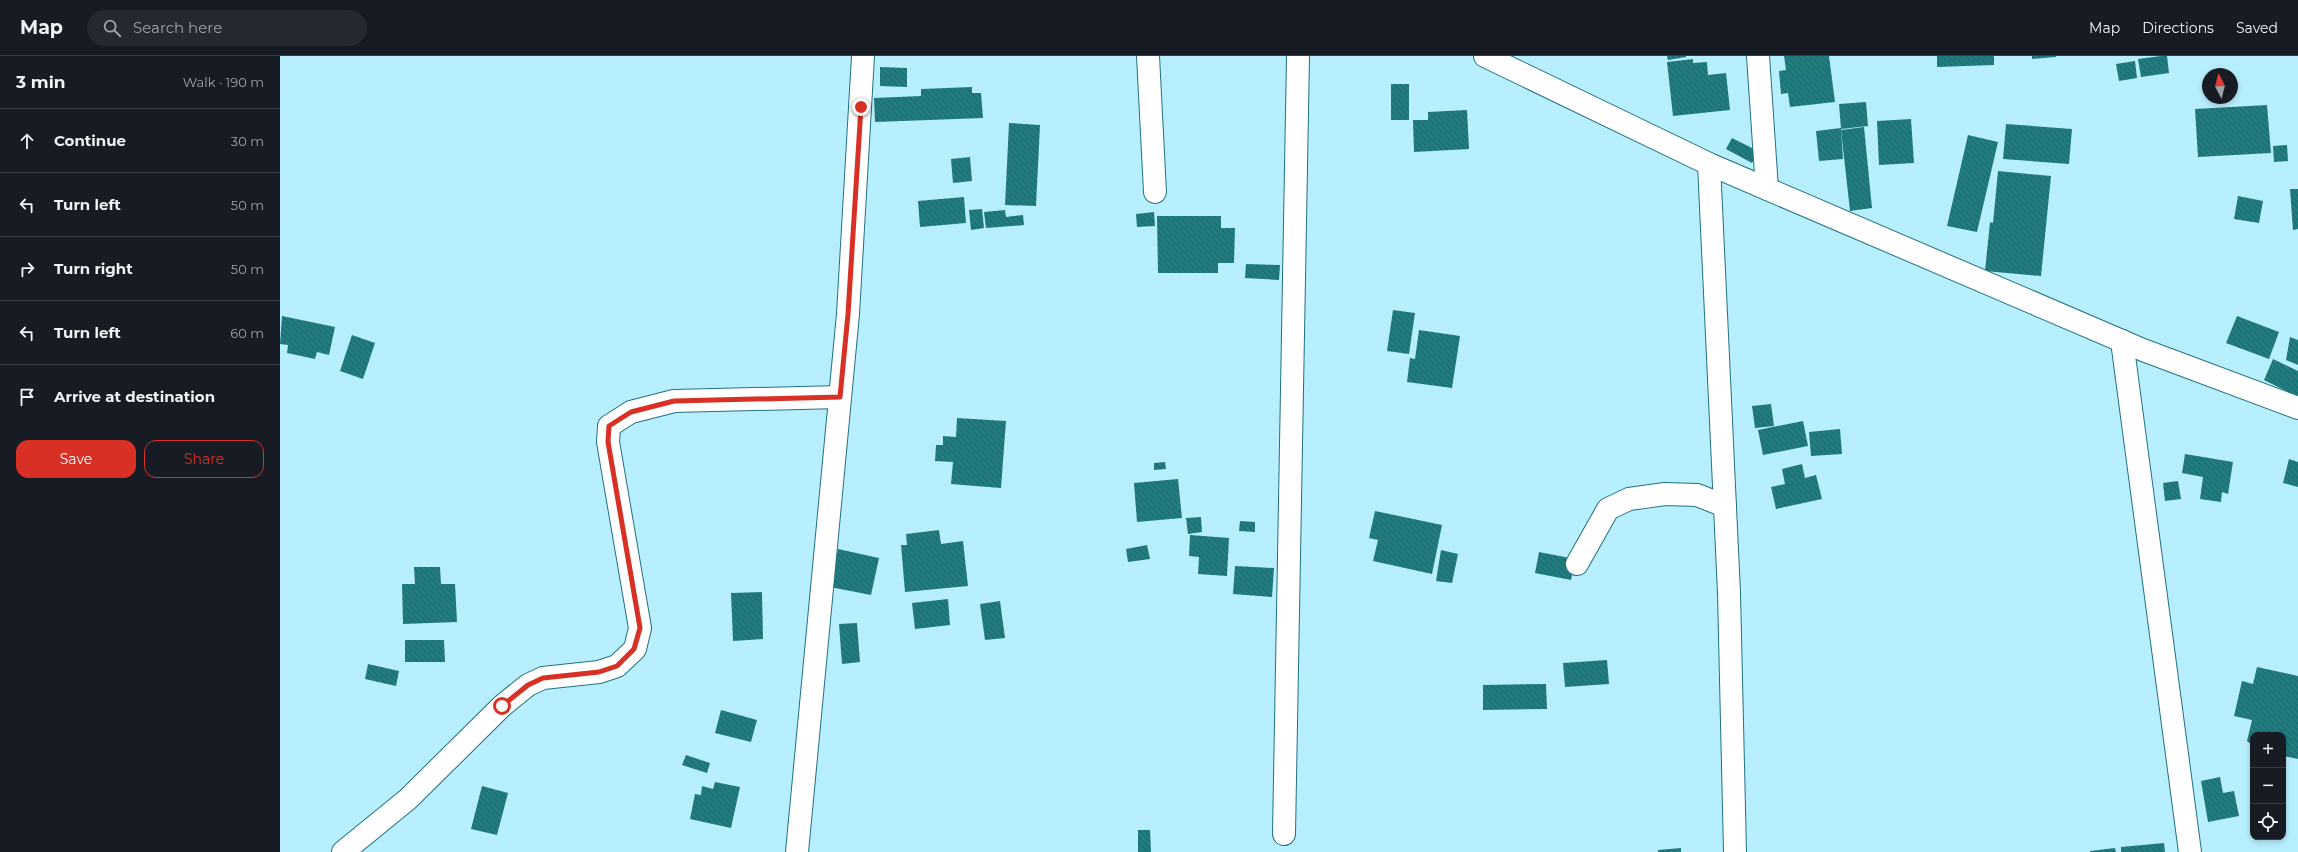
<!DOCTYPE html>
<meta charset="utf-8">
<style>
body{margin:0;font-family:Montserrat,sans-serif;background:#242831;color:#f1f3f6}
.controls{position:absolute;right:12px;bottom:12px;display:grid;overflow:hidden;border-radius:8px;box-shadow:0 2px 6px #0003}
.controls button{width:36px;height:36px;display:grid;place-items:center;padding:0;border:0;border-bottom:1px solid #363941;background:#171b24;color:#f1f3f6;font:20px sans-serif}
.compass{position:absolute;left:1922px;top:12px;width:36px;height:36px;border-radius:50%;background:#171b24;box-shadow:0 2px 6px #0003;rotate:353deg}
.stop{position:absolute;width:12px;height:12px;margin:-9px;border:3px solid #d93025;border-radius:50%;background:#fff}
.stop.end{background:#d93025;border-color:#fff;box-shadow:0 1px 4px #0008}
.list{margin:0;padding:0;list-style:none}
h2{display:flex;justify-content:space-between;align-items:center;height:52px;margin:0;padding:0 16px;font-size:17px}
h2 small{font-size:13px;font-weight:400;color:#9ea1a6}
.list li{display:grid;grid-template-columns:26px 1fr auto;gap:12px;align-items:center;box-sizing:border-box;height:64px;padding:0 16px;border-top:1px solid #363941}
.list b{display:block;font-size:15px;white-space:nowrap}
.list em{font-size:13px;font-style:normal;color:#9ea1a6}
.actions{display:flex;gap:8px;padding:12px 16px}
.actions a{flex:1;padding:9px 0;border:1px solid #d93025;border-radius:12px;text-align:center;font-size:14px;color:#d93025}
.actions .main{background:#d93025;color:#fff}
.icon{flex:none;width:22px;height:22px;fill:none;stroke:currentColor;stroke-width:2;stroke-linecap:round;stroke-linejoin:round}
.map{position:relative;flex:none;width:2018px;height:796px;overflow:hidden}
header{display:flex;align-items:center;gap:24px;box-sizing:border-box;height:56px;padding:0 20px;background:#171b24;border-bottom:1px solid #363941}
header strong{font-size:19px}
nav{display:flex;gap:22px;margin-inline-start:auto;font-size:14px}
.search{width:280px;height:36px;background:#242831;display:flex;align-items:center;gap:10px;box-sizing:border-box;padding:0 14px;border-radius:22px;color:#9ea1a6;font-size:15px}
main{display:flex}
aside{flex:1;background:#171b24}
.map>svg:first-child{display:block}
.building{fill:url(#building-back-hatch)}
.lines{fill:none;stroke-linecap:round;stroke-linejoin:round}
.minor-casing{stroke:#217082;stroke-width:24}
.minor{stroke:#fff;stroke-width:22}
.route{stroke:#d93025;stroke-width:5}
</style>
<header>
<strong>Map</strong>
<div class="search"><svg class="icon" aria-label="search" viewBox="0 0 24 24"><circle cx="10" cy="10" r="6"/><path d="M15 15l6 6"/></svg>Search here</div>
<nav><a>Map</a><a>Directions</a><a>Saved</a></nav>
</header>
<main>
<aside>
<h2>3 min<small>Walk · 190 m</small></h2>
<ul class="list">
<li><svg class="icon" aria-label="ahead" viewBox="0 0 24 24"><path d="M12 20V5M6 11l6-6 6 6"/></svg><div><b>Continue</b></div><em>30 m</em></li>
<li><svg class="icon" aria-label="left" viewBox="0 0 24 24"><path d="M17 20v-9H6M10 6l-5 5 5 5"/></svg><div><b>Turn left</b></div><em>50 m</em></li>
<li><svg class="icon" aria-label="right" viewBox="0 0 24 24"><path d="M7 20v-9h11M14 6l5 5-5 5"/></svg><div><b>Turn right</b></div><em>50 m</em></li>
<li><svg class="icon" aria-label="left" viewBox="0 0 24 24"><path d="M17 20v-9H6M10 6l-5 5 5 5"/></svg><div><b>Turn left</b></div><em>60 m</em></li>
<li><svg class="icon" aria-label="arrive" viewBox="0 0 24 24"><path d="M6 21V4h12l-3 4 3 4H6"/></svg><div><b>Arrive at destination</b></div></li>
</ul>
<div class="actions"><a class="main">Save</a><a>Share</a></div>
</aside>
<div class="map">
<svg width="2018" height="796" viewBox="0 0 2018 796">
<defs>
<pattern id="building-back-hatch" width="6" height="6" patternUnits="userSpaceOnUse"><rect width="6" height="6" fill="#207d7f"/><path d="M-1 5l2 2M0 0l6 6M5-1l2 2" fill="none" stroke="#1a6668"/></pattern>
</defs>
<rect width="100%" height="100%" fill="#b8effe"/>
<g class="building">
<path d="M1387,0H1406V1L1388,4Z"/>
<path d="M1504,0H1549L1555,46L1510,51L1508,37L1501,38L1499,15L1506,14Z"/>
<path d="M1657,0H1714V9L1657,11Z"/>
<path d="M1752,0H1776V1L1752,3Z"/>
<path d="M1881,0H1887L1889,17L1861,21L1858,3Z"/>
<path d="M1413,3V7L1427,6L1428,19L1446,17L1450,54L1393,60L1387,6Z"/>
<path d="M1855,5L1857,22L1839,25L1836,8Z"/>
<path d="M600,11L627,12V31L600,30Z"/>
<rect x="1111" y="28" width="18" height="36"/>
<path d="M692,31V37H701L703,62L595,66L594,42L641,40V33Z"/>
<path d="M1586,46L1588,70L1561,73L1559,48Z"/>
<path d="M1987,49L1991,97L1918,101L1915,53Z"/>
<path d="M1187,54L1189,93L1134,96L1133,64H1148V56Z"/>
<path d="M1631,63L1634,107L1599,109L1597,65Z"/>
<path d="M729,67L760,69L756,150L725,149Z"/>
<path d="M1726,68L1792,73L1789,108L1723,103Z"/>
<path d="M1584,71L1592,152L1570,155L1561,74Z"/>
<path d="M1561,72L1563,103L1539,105L1536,75Z"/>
<path d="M1688,79L1718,86L1697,176L1667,170Z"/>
<path d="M1452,82L1478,95L1472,107L1446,93Z"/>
<path d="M2007,89L2008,105L1994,106L1993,90Z"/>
<path d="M690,101L692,125L673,127L671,103Z"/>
<path d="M1718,115L1771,120L1761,220L1705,215L1710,166L1713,167Z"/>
<path d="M2010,133H2018V173L2013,174Z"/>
<path d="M1958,140L1983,145L1979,167L1954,163Z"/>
<path d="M684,141L686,167L640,171L638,145Z"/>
<path d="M702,153L704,172L691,174L689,154Z"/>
<path d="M725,154L726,161L743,159L744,169L706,172L704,156Z"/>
<path d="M874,156L875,170L857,171L856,158Z"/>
<path d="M877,160H941V172H955L954,207H938V217H878Z"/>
<path d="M966,208L1000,209L999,224L965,222Z"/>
<path d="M1113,254L1135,257L1129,298L1107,295Z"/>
<path d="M2,260L55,271L49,299L37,296L35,303L7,297L8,289L0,288Z"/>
<path d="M1957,260L1999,276L1989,303L1946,287Z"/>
<path d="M1139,274L1180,280L1172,332L1127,326L1130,302L1135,303Z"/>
<path d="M72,279L95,287L83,323L60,315Z"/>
<path d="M2010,281L2018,284V309L2006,304Z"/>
<path d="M1993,303L2018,315V341L1984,324Z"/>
<path d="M1491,348L1494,370L1475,372L1472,350Z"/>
<path d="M677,362L726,365L721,432L671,428L673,406L655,405L656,389H663V380L676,381Z"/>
<path d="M1523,365L1528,390L1483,399L1478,374Z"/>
<path d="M1560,373L1562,398L1531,400L1529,376Z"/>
<path d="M1905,398L1953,406L1948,438L1942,436L1941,446L1920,443L1923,421L1902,417Z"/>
<path d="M2009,403L2018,406V431L2003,427Z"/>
<path d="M885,406L886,413L874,414V407Z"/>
<path d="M1522,408L1525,422L1536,419L1542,443L1496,453L1491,431L1505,428L1502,413Z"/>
<path d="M898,423L902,462L857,466L854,427Z"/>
<path d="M1898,425L1901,443L1885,445L1883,427Z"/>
<path d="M1095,455L1162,469L1152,518L1093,505L1098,484L1089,482Z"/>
<path d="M921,461L922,476L908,478L906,462Z"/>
<path d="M960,465L975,466V476L959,475Z"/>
<path d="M659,474L661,488L683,485L688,530L625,536L621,489H627L626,478Z"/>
<path d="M910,479L949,482L947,520L918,518L919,501L909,500Z"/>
<path d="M867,489L870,503L848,506L846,493Z"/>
<path d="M558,493L599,502L591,539L550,531Z"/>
<path d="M1161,494L1178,498L1172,527L1156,525Z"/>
<path d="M1259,496L1295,503L1291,524L1255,517Z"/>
<path d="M955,510L994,512L992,541L953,538Z"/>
<path d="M134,511H160L161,528H175L177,566L123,568L122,528H135Z"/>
<path d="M482,536L483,583L453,585L451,537Z"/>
<path d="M668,543L670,569L635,573L632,547Z"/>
<path d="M720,545L725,582L705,584L700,548Z"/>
<path d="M577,567L580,606L562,608L559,568Z"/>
<path d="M125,584H164L165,606H125Z"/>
<path d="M1327,604L1329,628L1285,631L1283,607Z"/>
<path d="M88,608L119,615L116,630L85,623Z"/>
<path d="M1977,611L2018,620V703L2003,700V679H1973V690L1967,685L1972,664L1954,660L1962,625L1973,628Z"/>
<path d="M1266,628L1267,653L1203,654V629Z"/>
<path d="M441,654L477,664L471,686L435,677Z"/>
<path d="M406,699L430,707L427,717L402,709Z"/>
<path d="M1940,721L1943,737L1954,735L1959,760L1928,766L1921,725Z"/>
<path d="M435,726L460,731L451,772L410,763L415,738L421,739L422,730L433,733Z"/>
<path d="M202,730L228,737L217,779L191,773Z"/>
<path d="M858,774H870L871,796H858Z"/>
<path d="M1884,787L1885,796H1841V791Z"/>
<path d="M1401,792V796H1378V794Z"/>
<path d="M1835,792L1836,796H1810V795Z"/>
</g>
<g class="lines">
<g class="minor-casing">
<g id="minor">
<path d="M868,0L875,136"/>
<path d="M1205,0L1429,108L1863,294L2018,352"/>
<path d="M1478,0L1487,133"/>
<path d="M1429,108L1449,537L1455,796"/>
<path d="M1842,285L1910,796"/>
<path d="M1297,508L1328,453L1349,443L1385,438L1417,439L1445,450"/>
<path d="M1004,778L1018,0"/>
<path d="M63,796L128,743L222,650L248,629L263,622L319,616L337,610L355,593L360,572L328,386L329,370L351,356L394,345L560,341"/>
<path d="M517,796L568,258L583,0"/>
</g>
</g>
<use href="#minor" class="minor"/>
</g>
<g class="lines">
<path class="route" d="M222,650L248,629L263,622L319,616L337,610L354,593L360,572L328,386L329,370L351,356L394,345L560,341L568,258L581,51"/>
</g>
</svg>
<div class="controls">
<button>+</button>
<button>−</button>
<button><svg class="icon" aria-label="locate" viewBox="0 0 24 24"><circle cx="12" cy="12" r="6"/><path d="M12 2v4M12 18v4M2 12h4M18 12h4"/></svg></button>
</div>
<svg class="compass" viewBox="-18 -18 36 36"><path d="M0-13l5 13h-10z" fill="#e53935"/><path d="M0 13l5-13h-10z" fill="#9ea1a6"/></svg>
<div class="stop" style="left:222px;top:650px"></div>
<div class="stop end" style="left:581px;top:51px"></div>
</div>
</main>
